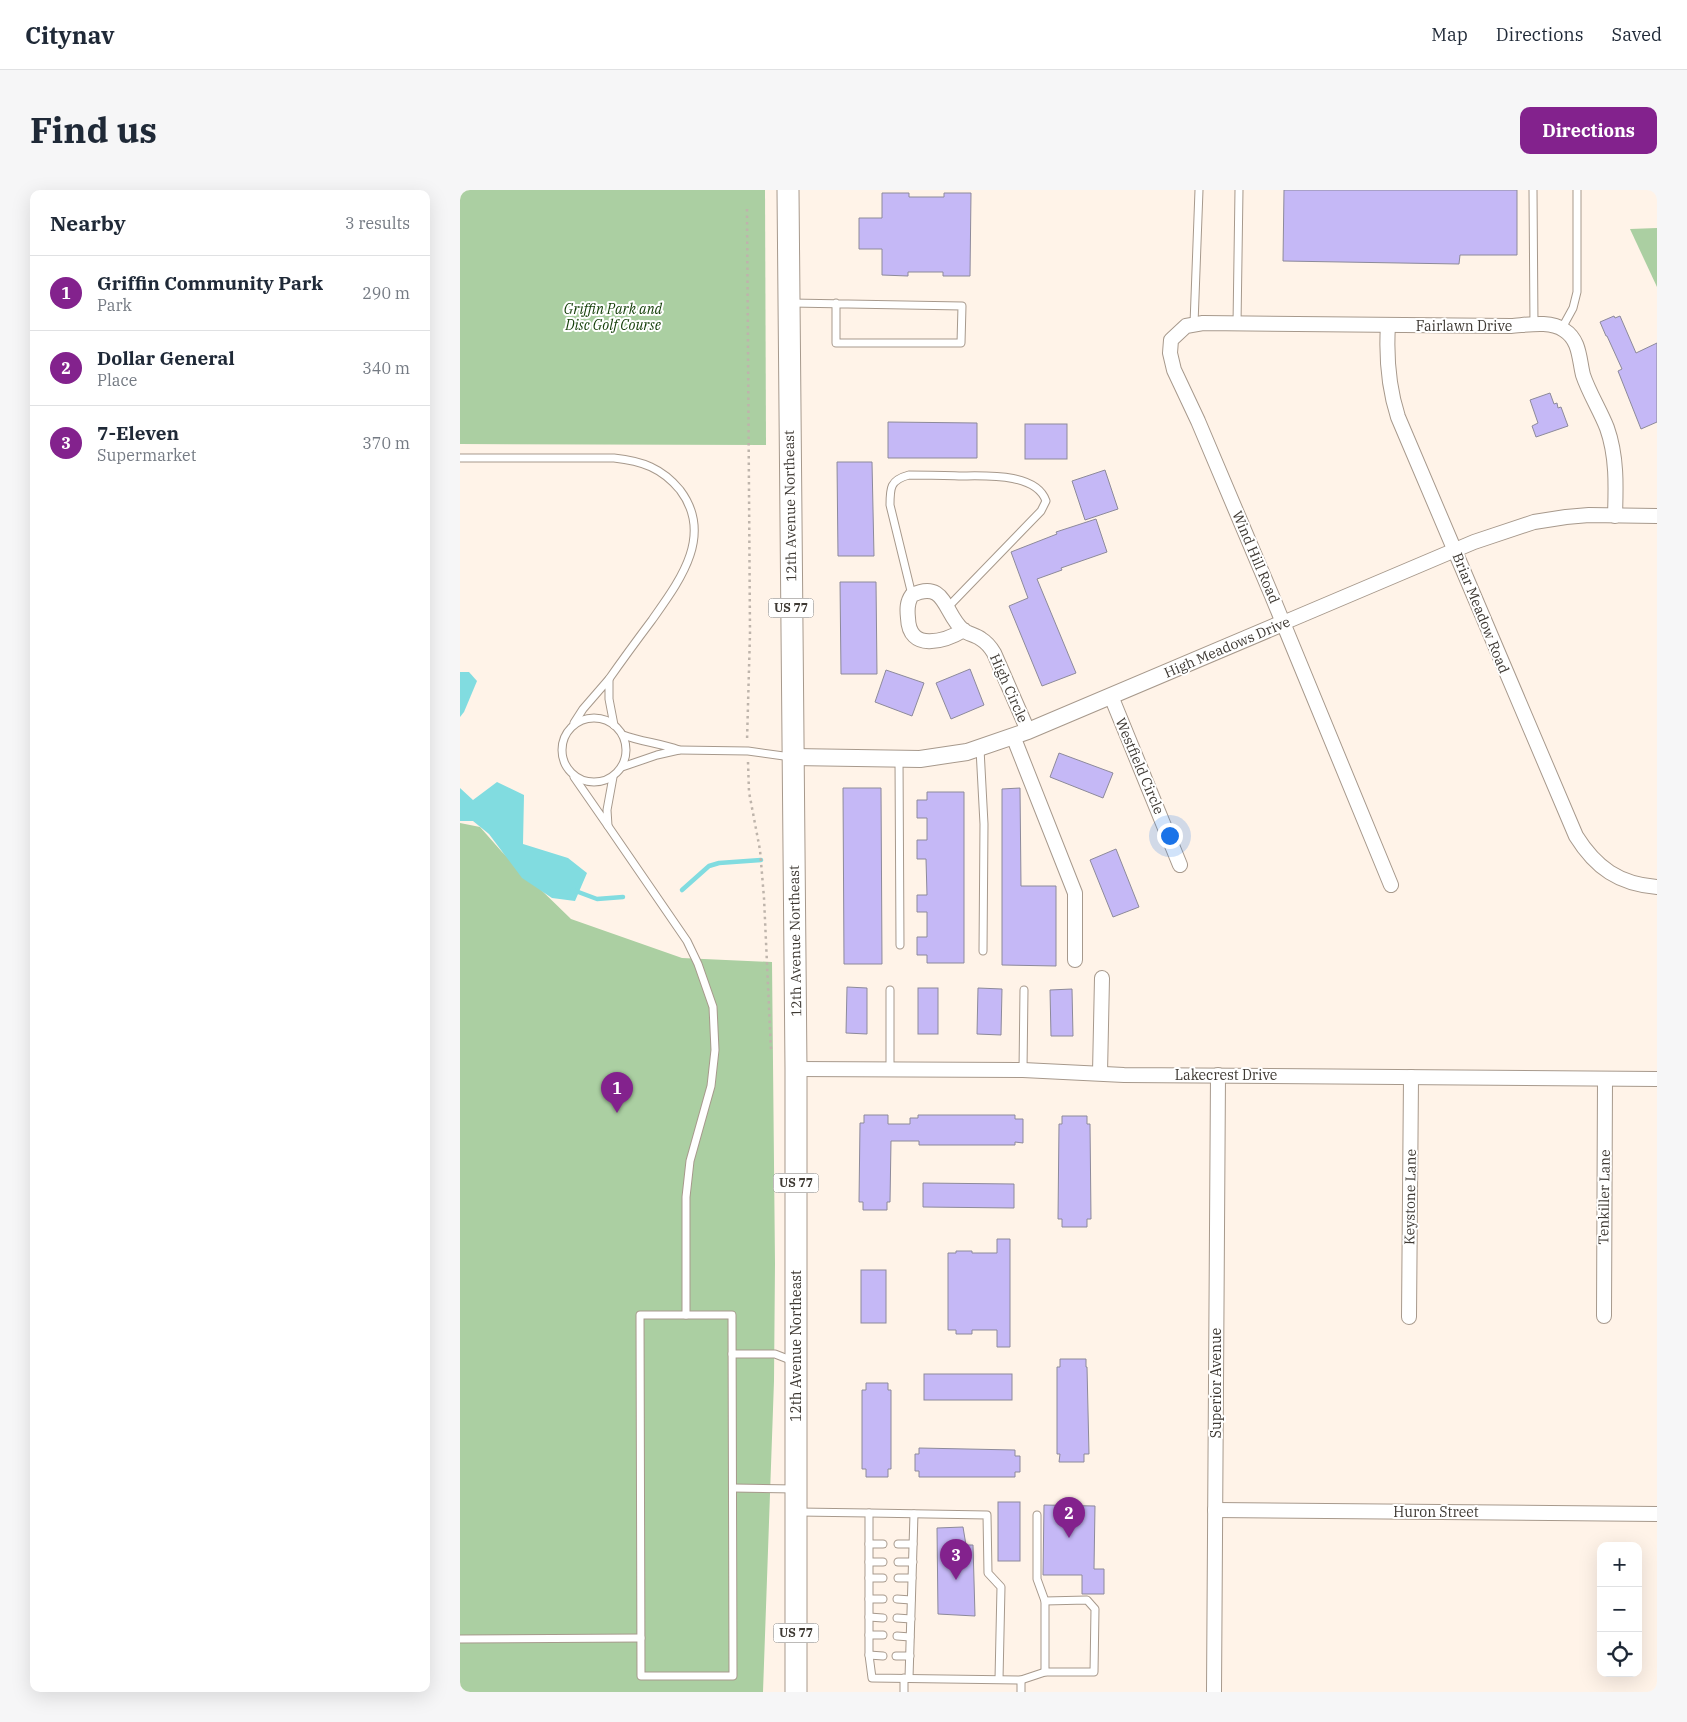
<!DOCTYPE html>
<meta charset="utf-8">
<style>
body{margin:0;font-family:"IBM Plex Serif",serif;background:#f6f6f7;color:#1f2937}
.controls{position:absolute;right:15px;bottom:15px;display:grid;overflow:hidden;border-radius:10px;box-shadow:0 5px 20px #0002}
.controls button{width:45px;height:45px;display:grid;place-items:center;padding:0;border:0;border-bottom:1px solid #e0e1e3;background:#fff;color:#1f2937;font:25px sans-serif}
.you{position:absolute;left:709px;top:645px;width:18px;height:18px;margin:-12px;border:4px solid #fff;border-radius:50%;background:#1a73e8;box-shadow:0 0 0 8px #1a73e833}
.badge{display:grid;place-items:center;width:32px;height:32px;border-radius:50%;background:#83228d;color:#fff;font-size:16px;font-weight:700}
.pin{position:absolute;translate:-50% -41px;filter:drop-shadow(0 1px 2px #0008)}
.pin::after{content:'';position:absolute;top:26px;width:18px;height:15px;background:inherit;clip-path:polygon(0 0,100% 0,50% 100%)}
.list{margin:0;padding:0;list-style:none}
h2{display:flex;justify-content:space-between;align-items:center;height:65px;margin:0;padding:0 20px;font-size:21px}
h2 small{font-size:16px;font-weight:400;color:#747a83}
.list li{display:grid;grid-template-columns:32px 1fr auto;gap:15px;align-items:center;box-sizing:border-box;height:75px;padding:0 20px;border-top:1px solid #e0e1e3}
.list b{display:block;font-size:19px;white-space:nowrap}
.list p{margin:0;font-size:16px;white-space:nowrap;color:#747a83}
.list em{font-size:16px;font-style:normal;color:#747a83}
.icon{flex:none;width:28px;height:28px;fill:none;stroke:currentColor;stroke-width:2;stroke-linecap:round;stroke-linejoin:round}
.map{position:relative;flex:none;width:1197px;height:1502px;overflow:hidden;border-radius:10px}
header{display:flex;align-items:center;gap:30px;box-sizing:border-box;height:70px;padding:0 25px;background:#fff;border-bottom:1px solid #e0e1e3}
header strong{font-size:24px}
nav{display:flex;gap:28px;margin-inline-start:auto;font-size:18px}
.intro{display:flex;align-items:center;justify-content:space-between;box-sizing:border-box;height:120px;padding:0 30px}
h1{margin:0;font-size:35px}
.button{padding:12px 22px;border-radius:10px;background:#83228d;color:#fff;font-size:18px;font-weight:700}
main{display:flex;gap:30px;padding:0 30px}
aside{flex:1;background:#fff;border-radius:10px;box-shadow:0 5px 20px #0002}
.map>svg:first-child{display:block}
.green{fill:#abcfa2}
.water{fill:#81dce0}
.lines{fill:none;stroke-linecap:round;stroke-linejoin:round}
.stream{stroke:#81dce0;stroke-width:4.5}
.building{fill:#c5b8f6;stroke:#8d8a9a}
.service-casing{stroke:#a7998c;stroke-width:9}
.minor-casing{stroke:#a7998c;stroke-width:16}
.tertiary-casing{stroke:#a7998c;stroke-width:18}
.primary-casing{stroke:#a7998c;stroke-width:23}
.path{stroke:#beb4ab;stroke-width:2.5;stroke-dasharray:2.5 4;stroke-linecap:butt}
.service{stroke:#fff;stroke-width:7}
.minor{stroke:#fff;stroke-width:14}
.tertiary{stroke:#fff;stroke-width:16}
.primary{stroke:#fff;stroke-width:21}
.labels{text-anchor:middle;stroke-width:4;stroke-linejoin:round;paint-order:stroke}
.shield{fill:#fff;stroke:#787470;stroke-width:1}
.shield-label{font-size:12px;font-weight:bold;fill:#3e3933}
.park-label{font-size:14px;font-style:italic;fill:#103b04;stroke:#fff}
.street-label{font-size:14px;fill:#3e3933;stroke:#fff}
</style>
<header>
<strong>Citynav</strong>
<nav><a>Map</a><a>Directions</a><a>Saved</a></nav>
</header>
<div class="intro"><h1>Find us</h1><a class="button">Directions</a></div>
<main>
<aside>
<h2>Nearby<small>3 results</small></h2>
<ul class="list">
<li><span class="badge">1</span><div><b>Griffin Community Park</b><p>Park</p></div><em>290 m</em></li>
<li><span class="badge">2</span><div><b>Dollar General</b><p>Place</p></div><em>340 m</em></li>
<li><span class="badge">3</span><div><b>7-Eleven</b><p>Supermarket</p></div><em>370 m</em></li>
</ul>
</aside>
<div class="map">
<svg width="1197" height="1502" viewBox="0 0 1197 1502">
<rect width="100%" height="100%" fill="#fff3e8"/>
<g class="green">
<path d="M0,0H305L306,255L0,254Z"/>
<path d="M1197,38V97L1170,39Z"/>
<path d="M0,633L20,637L42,662L111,729L222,768L312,772L315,1073L314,1191L303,1502H0Z"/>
</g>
<g class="water">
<path d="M0,482H9L17,491L4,522L0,527Z"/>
<path d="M37,592L64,605L63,654L108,668L127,683L115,711L92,708L62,688L29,644L13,631H0V598L13,610Z"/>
</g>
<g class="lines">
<g class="stream">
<path d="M113,700L137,709L163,707"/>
<path d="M222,700L249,676L259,673L301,670"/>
</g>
</g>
<g class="building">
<path d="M824,0H1057V65H1000L999,74L823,71Z"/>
<path d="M422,3H449V7H484V3H511L510,86H483V82H448V86L422,85V59H399V28H422Z"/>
<path d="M1154,126L1155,128L1160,126L1176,163L1197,153V232L1181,239L1158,181L1162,179L1147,146H1146L1140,132Z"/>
<path d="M1090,203L1094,214L1097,213L1098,218L1101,217L1108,236L1076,247L1072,236L1078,233L1070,210Z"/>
<path d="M428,232L517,233V268H428Z"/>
<rect x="565" y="234" width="42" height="35"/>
<path d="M377,272H412L414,366H378Z"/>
<path d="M645,280L658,319L625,330L612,291Z"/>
<path d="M636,329L647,362L601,378L602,380L577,389L616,483L582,496L549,416L568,408L551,362L597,344L596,342Z"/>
<path d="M380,392H416L417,484H381Z"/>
<path d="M510,479L524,515L491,529L476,493Z"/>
<path d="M426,480L464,493L452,526L415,512Z"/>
<path d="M599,563L653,583L643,608L590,587Z"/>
<path d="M383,598H421L422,774H384Z"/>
<path d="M560,598L561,696H596V776L542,775V599Z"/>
<path d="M467,602H504V773H467V765H457V747H467V722H457V705H467L466,669H457V650H467V628H457V610H467Z"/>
<path d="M656,659L679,717L653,727L630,670Z"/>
<path d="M387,797L407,798V844L386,843Z"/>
<rect x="458" y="798" width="20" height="46"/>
<path d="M518,798L542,799L541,845L517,844Z"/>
<path d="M612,799L613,846H591L590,800Z"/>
<path d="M404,925H428V934H450V928H458V925H555V929H563V953L555,952V955H459V951H431L430,1012H427V1020H403V1012H399L400,933H404Z"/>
<path d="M602,926H627V934H630L631,1029H627V1037H602V1029H598L599,934H602Z"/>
<path d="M463,993L554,994V1018L463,1017Z"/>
<path d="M537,1049H550V1157H537V1140H512V1144H496V1140H488V1063H496V1061H512V1063H537Z"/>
<rect x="401" y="1080" width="25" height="53"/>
<path d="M600,1169H626V1177H627L629,1264H624V1272H599L600,1264H597V1177H600Z"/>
<rect x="464" y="1184" width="88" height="26"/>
<path d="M406,1193H428V1200H431V1279H428V1287H406V1279H402V1200H406Z"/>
<path d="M459,1258L555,1260V1266H560V1282H555V1287H459V1281H455V1264H459Z"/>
<rect x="538" y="1312" width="22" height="59"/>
<path d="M584,1315L635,1316L634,1379H644V1404H622V1385H583Z"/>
<path d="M503,1337L506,1355H513L515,1426L478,1424L477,1338Z"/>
</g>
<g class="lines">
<g class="service-casing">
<g id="service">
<path d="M1073,0L1074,135"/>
<path d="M331,113L502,116L501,153H376V113"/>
<path d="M734,134L739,0"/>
<path d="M777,134L779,0"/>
<path d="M1102,138L1113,118L1117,102V0"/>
<path d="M0,268H154C182,271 202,278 220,300C255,346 218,393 192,430C177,450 163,469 149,489"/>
<path d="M452,405L430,315C430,298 430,290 449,285C465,285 482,285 499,286C523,286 576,282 586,311L581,321L488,417"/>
<circle cx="134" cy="560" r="32"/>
<path d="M114,533L123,519L149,489V509L154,535"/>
<path d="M520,559L524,634L523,761"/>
<path d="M219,560L288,561L331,567"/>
<path d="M439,569L440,755"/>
<path d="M162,577L197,565L219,560C200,553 182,552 163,545"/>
<path d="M114,587L148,636L147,620L153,587"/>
<path d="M148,636L227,751L238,774L253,817L255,860L251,896L230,971L226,1007V1125"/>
<path d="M430,800V880"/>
<path d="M563,880L564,800"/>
<path d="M180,1125H272L273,1486H181Z"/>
<path d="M272,1164H315L333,1171"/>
<path d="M273,1298L335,1299"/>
<path d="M339,1322L409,1323V1465L412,1488L561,1490L585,1482H634L635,1419L627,1410L585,1411"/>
<path d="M409,1323L527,1325L528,1383L541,1397L539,1489"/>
<path d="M577,1325V1389L585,1411V1482"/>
<path d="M409,1354H423"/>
<path d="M438,1354H453"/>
<path d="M409,1372H423"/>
<path d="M438,1372H453"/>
<path d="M409,1388H423"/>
<path d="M438,1388H452"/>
<path d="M409,1409H423"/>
<path d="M437,1409L451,1410"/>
<path d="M409,1427L423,1428"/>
<path d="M437,1428L451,1429"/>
<path d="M409,1445H423"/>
<path d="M437,1446L450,1447"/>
<path d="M0,1449L181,1448"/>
<path d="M409,1465L423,1466"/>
<path d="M436,1466H450"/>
<path d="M449,1488L454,1324"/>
<path d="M561,1490V1502"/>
<path d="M444,1502V1488"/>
</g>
</g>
<g class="minor-casing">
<g id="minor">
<path d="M928,135C926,167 928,196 938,227L1116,646C1136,678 1159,694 1197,697"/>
<path d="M823,433L1014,352L1074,332L1106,327L1129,325L1197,326"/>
<path d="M504,440C484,452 449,462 448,428C447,419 447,412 452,405C486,389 484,424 503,440C508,444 516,445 521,449C526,452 531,458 534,463L568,541"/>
<path d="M651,506L720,675"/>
<path d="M553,546L615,703V770"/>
<path d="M931,695L812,406L738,231L714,180L710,163L711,150L726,136L743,133L1051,136C1067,135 1090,130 1104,140C1120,150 1119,169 1123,185C1129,203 1140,220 1147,238C1157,266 1156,296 1155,326"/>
<path d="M336,879L563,880L664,885L1197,889"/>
<path d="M640,883L642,788"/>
<path d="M1144,1126L1145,889"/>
<path d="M949,1127L951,887"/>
<path d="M755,1320L1197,1324"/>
<path d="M754,1502L758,885"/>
</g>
</g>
<g class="tertiary-casing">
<path id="tertiary" d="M333,567L460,569L507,562L568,541L823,433"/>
</g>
<g class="primary-casing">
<path id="primary" d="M328,0L336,879V1502"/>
</g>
<g class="path">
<path d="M287,19L290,443L287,551"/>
<path d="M288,572L289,602L300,660L304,708L311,861"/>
</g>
<use href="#service" class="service"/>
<use href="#minor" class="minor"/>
<use href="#tertiary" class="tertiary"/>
<use href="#primary" class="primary"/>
</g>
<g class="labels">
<g class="shield">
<rect x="308.5" y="408.5" width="45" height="19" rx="4"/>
<rect x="313.5" y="983.5" width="45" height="19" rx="4"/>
<rect x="313.5" y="1433.5" width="45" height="19" rx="4"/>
</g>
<g class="shield-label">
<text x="331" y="422">US 77</text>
<text x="336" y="997">US 77</text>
<text x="336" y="1447">US 77</text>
</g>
<g class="park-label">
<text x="153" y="124">Griffin Park and<tspan x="153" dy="16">Disc Golf Course</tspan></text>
</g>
<g class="street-label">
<text x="1004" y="141">Fairlawn Drive</text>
<text transform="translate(330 316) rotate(-91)" y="5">12th Avenue Northeast</text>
<text transform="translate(796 367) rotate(67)" y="5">Wind Hill Road</text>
<text transform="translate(1021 423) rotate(68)" y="5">Briar Meadow Road</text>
<text transform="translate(767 457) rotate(-23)" y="5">High Meadows Drive</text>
<text transform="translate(549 498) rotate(66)" y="5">High Circle</text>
<text transform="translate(680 576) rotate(67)" y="5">Westfield Circle</text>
<text transform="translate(335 751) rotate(-91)" y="5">12th Avenue Northeast</text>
<text x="766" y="890">Lakecrest Drive</text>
<text transform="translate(950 1007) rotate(-89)" y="5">Keystone Lane</text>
<text transform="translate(1144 1007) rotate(-89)" y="5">Tenkiller Lane</text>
<text transform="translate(336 1156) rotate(-90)" y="5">12th Avenue Northeast</text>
<text transform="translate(756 1193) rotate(-90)" y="5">Superior Avenue</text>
<text x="976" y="1327">Huron Street</text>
</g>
</g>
</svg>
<div class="controls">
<button>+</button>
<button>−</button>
<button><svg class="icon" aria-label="locate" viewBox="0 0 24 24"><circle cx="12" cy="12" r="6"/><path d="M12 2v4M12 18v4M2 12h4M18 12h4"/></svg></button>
</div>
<div class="you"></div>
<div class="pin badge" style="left:157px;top:923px">1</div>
<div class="pin badge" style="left:609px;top:1348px">2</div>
<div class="pin badge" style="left:496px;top:1390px">3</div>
</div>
</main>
